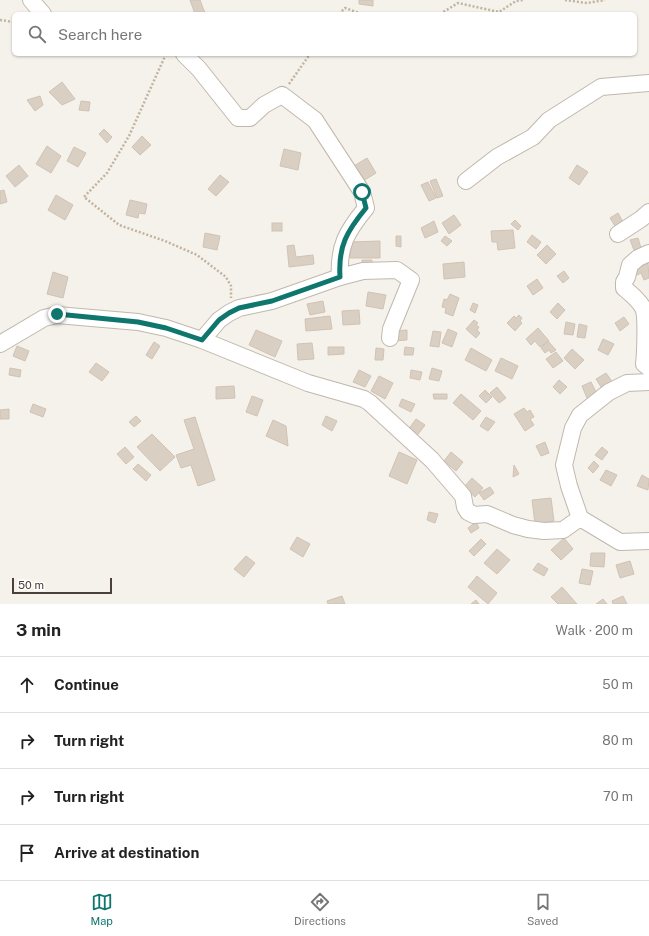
<!DOCTYPE html>
<meta charset="utf-8">
<style>
body{margin:0;font-family:"Public Sans",sans-serif;background:#f6f6f6;color:#222}
.scale{position:absolute;left:12px;bottom:10px;width:100px;box-sizing:border-box;padding-left:4px;border:2px solid #494139;border-top:0;font-size:11px;line-height:14px;white-space:nowrap;color:#494139;-webkit-text-stroke:3px #fff;paint-order:stroke}
.stop{position:absolute;width:12px;height:12px;margin:-9px;border:3px solid #0f766e;border-radius:50%;background:#fff}
.stop.end{background:#0f766e;border-color:#fff;box-shadow:0 1px 4px #0008}
.list{margin:0;padding:0;list-style:none}
h2{display:flex;justify-content:space-between;align-items:center;height:52px;margin:0;padding:0 16px;font-size:17px}
h2 small{font-size:13px;font-weight:400;color:#767676}
.list li{display:grid;grid-template-columns:26px 1fr auto;gap:12px;align-items:center;box-sizing:border-box;height:56px;padding:0 16px;border-top:1px solid #e0e0e0}
.list b{display:block;font-size:15px;white-space:nowrap}
.list em{font-size:13px;font-style:normal;color:#767676}
.icon{flex:none;width:22px;height:22px;fill:none;stroke:currentColor;stroke-width:2;stroke-linecap:round;stroke-linejoin:round}
.map{position:relative;flex:none;width:649px;height:604px;overflow:hidden}
.search{position:absolute;background:#fff;box-shadow:0 1px 3px #0004;left:12px;right:12px;top:12px;height:44px;display:flex;align-items:center;gap:10px;box-sizing:border-box;padding:0 14px;border-radius:6px;color:#767676;font-size:15px}
.sheet{height:276px;background:#fff}
nav{display:flex;justify-content:space-around;align-items:center;box-sizing:border-box;height:56px;border-top:1px solid #e0e0e0;background:#fff;font-size:11px;color:#767676}
nav a{display:grid;justify-items:center;gap:2px}
nav .on{color:#0f766e}
.map>svg:first-child{display:block}
.building{fill:#dacfc3;stroke:#d1c3b4}
.lines{fill:none;stroke-linecap:round;stroke-linejoin:round}
.street-casing{stroke:#c1b8ad;stroke-width:18}
.path{stroke:#c2b39f;stroke-width:2.5;stroke-dasharray:2 2;stroke-linecap:butt}
.street{stroke:#fff;stroke-width:16}
.route{stroke:#0f766e;stroke-width:5}
</style>
<div class="map">
<svg width="649" height="604" viewBox="0 0 649 604">
<rect width="100%" height="100%" fill="#f5f1eb"/>
<g class="building">
<path d="M190,0H200L205,13L195,14Z"/>
<path d="M359,0H373V6L359,4Z"/>
<path d="M62,82L75,99L62,105L49,92Z"/>
<path d="M40,96L43,105L35,111L27,100Z"/>
<path d="M81,101L90,102L89,111L79,110Z"/>
<path d="M104,129L112,137L107,143L99,134Z"/>
<path d="M142,136L151,145L140,155L132,147Z"/>
<path d="M47,146L61,156L51,173L36,164Z"/>
<path d="M74,147L86,153L78,167L67,161Z"/>
<path d="M284,149L301,153L298,170L280,166Z"/>
<path d="M367,158L376,173L363,181L354,166Z"/>
<path d="M19,165L28,176L15,187L6,176Z"/>
<path d="M577,165L588,172L579,185L569,178Z"/>
<path d="M220,175L229,182L216,196L208,189Z"/>
<path d="M436,179L443,196L437,198L430,181Z"/>
<path d="M428,182L436,198L429,201L421,185Z"/>
<path d="M4,190L7,202L0,204V191Z"/>
<path d="M56,195L73,205L65,220L48,210Z"/>
<path d="M130,200L147,204L145,214L139,213L138,218L126,215Z"/>
<path d="M618,213L623,222L615,226L610,218Z"/>
<path d="M454,215L461,225L449,234L442,223Z"/>
<path d="M515,220L521,226L518,230L511,224Z"/>
<path d="M434,221L438,232L425,238L421,228Z"/>
<rect x="272" y="223" width="10" height="8"/>
<path d="M513,230L515,248L498,250L497,242H492L491,231Z"/>
<path d="M205,233L220,236L217,250L203,247Z"/>
<path d="M532,235L541,242L536,249L527,242Z"/>
<path d="M396,236H401V247L396,246Z"/>
<path d="M445,236L452,241L447,246L441,241Z"/>
<path d="M638,238L641,248L634,250L630,240Z"/>
<path d="M380,241V258H350V242Z"/>
<path d="M294,245L296,257L313,255L314,264L289,267L287,246Z"/>
<path d="M547,245L556,254L546,264L537,255Z"/>
<path d="M362,260H372V267L362,266Z"/>
<path d="M464,262L465,277L444,279L443,264Z"/>
<path d="M648,263L649,278L644,280L641,273L635,276L633,270Z"/>
<path d="M564,271L569,278L563,283L557,276Z"/>
<path d="M53,272L68,277L63,298L47,294Z"/>
<path d="M537,279L543,288L533,295L527,286Z"/>
<path d="M368,292L386,295L383,309L366,306Z"/>
<path d="M450,294L459,298L453,316L445,313L446,308L442,307L444,299L447,300Z"/>
<path d="M323,301L325,312L310,315L307,304Z"/>
<path d="M473,303L478,305L475,313L470,310Z"/>
<path d="M558,303L565,310L557,319L550,312Z"/>
<path d="M359,310L360,324L343,325L342,311Z"/>
<path d="M519,315L522,318L520,321L522,323L515,331L507,323L514,316L516,318Z"/>
<path d="M330,316L332,329L306,331L305,319Z"/>
<path d="M624,317L629,324L620,331L615,323Z"/>
<path d="M474,320L478,323L476,325L479,327L477,330L480,333L476,338L466,329Z"/>
<path d="M566,322L575,324L573,335L564,334Z"/>
<path d="M579,324L587,326L585,338L577,337Z"/>
<path d="M538,328L549,341L540,347L535,341L531,345L526,339Z"/>
<path d="M448,329L457,333L452,347L442,343Z"/>
<path d="M256,330L282,341L275,357L249,345Z"/>
<path d="M407,330V340L394,341L393,331Z"/>
<path d="M433,331L441,332L439,347L430,346Z"/>
<path d="M603,339L614,344L608,355L598,350Z"/>
<path d="M548,341L556,350L551,353L549,350L545,353L541,348Z"/>
<path d="M154,342L160,346L152,359L146,355Z"/>
<path d="M312,343L314,359L298,360L297,344Z"/>
<path d="M17,346L29,351L25,361L13,356Z"/>
<path d="M328,347H344V354L328,355Z"/>
<path d="M405,347L414,348L413,355H404Z"/>
<path d="M376,348L384,349L383,360H375Z"/>
<path d="M471,348L492,360L486,371L465,360Z"/>
<path d="M572,349L584,360L575,369L564,358Z"/>
<path d="M556,352L563,361L553,368L546,359Z"/>
<path d="M501,358L518,366L512,379L495,371Z"/>
<path d="M96,363L109,372L102,381L89,372Z"/>
<path d="M10,368L21,370L20,377L9,375Z"/>
<path d="M432,368L442,371L439,381L429,379Z"/>
<path d="M359,370L371,376L365,387L353,382Z"/>
<path d="M411,370L422,372L420,380L410,378Z"/>
<path d="M606,373L613,383L603,390L596,379Z"/>
<path d="M379,376L393,383L385,399L371,391Z"/>
<path d="M559,380L567,387L560,394L553,387Z"/>
<path d="M591,382L597,394L587,398L582,386Z"/>
<path d="M234,386L235,398L216,399V387Z"/>
<path d="M497,387L506,398L499,403L490,393Z"/>
<path d="M485,390L492,397L486,403L479,396Z"/>
<path d="M433,394H447V399H434Z"/>
<path d="M461,394L481,411L473,420L453,403Z"/>
<path d="M252,396L263,400L257,416L246,412Z"/>
<path d="M402,399L415,404L411,412L399,406Z"/>
<path d="M33,404L46,409L43,417L30,412Z"/>
<path d="M524,408L527,412L530,410L534,417L530,419L534,425L525,431L514,414Z"/>
<path d="M9,409V419H0V410Z"/>
<path d="M136,416L141,421L134,427L129,422Z"/>
<path d="M326,416L337,421L332,431L322,425Z"/>
<path d="M195,417L215,480L198,486L191,465L181,468L176,455L194,449L184,420Z"/>
<path d="M486,417L495,422L488,431L480,426Z"/>
<path d="M416,419L425,425L416,437L408,430Z"/>
<path d="M273,420L286,426L288,446L266,436Z"/>
<path d="M152,434L175,457L160,471L137,447Z"/>
<path d="M545,442L549,453L541,456L536,446Z"/>
<path d="M125,447L134,457L126,464L117,454Z"/>
<path d="M602,447L608,452L602,460L595,455Z"/>
<path d="M399,452L417,460L407,484L389,476Z"/>
<path d="M451,452L463,462L456,471L444,461Z"/>
<path d="M594,461L599,466L593,473L588,468Z"/>
<path d="M138,464L151,475L146,481L133,469Z"/>
<path d="M514,465L519,474L513,477Z"/>
<path d="M606,470L617,475L611,486L600,480Z"/>
<path d="M642,475L649,479L648,490L637,486Z"/>
<path d="M472,478L483,488L475,497L464,487Z"/>
<path d="M490,487L494,493L484,500L479,493Z"/>
<path d="M551,498L554,521L535,524L532,500Z"/>
<path d="M429,512L438,514L435,523L427,520Z"/>
<path d="M476,522L479,528L471,533L468,528Z"/>
<path d="M297,537L310,544L303,557L290,549Z"/>
<path d="M564,538L573,549L561,560L551,550Z"/>
<path d="M481,539L486,544L474,556L469,551Z"/>
<path d="M497,549L510,560L497,574L484,563Z"/>
<path d="M591,553H605L604,567L590,566Z"/>
<path d="M246,556L255,563L244,577L234,569Z"/>
<path d="M630,561L634,574L620,578L616,565Z"/>
<path d="M538,563L548,569L544,576L533,570Z"/>
<path d="M582,569L593,571L590,585L579,583Z"/>
<path d="M477,576L497,593L488,604L468,587Z"/>
<path d="M562,587L577,604H558L551,597Z"/>
<path d="M342,596L345,604H328L327,601Z"/>
<path d="M623,596L627,604H613L612,601Z"/>
<path d="M603,599L607,604H596Z"/>
<path d="M476,600L479,604H471Z"/>
</g>
<g class="lines">
<g class="street-casing">
<g id="street">
<path d="M31,0L43,14"/>
<path d="M184,54L199,69L238,118H250L264,105L282,95L315,120L362,192L366,208C347,231 338,246 340,277L363,271L397,270L411,280L391,329L390,338"/>
<path d="M466,181L497,157L533,137L549,120L601,87L649,83"/>
<path d="M618,234L641,219L649,212"/>
<path d="M649,253L638,258L630,265L627,277L624,282V288C631,294 639,300 643,308C647,315 645,356 644,364L649,368"/>
<path d="M202,340L219,320L229,313L239,308L272,301L340,277"/>
<path d="M0,344L44,318L57,315L138,322L166,328L202,340L308,383L364,399L370,403L432,460L463,496L465,507L468,512L474,515L487,514L513,525L528,529L544,531L563,530L580,518L620,542L649,541"/>
<path d="M580,518L569,486L564,465L573,428L580,415L609,392L627,383L649,382"/>
</g>
</g>
<g class="path">
<path d="M565,0L587,3L605,0"/>
<path d="M339,14L345,8L362,14"/>
<path d="M440,14L458,3L499,12L516,1L523,0"/>
<path d="M0,20L14,22"/>
<path d="M166,54L129,136L107,173L84,197L119,225L165,241L197,255L226,277L231,286V298"/>
<path d="M289,84L310,54"/>
</g>
<use href="#street" class="street"/>
</g>
<g class="lines">
<path class="route" d="M57,314L138,322L166,328L202,340L219,320L229,313L239,308L272,301L340,277C338,246 347,231 366,208L362,192"/>
</g>
</svg>
<div class="scale">50 m</div>
<div class="stop" style="left:362px;top:192px"></div>
<div class="stop end" style="left:57px;top:314px"></div>
<div class="search"><svg class="icon" aria-label="search" viewBox="0 0 24 24"><circle cx="10" cy="10" r="6"/><path d="M15 15l6 6"/></svg>Search here</div>
</div>
<section class="sheet">
<h2>3 min<small>Walk · 200 m</small></h2>
<ul class="list">
<li><svg class="icon" aria-label="ahead" viewBox="0 0 24 24"><path d="M12 20V5M6 11l6-6 6 6"/></svg><div><b>Continue</b></div><em>50 m</em></li>
<li><svg class="icon" aria-label="right" viewBox="0 0 24 24"><path d="M7 20v-9h11M14 6l5 5-5 5"/></svg><div><b>Turn right</b></div><em>80 m</em></li>
<li><svg class="icon" aria-label="right" viewBox="0 0 24 24"><path d="M7 20v-9h11M14 6l5 5-5 5"/></svg><div><b>Turn right</b></div><em>70 m</em></li>
<li><svg class="icon" aria-label="arrive" viewBox="0 0 24 24"><path d="M6 21V4h12l-3 4 3 4H6"/></svg><div><b>Arrive at destination</b></div></li>
</ul>
</section>
<nav>
<a class="on"><svg class="icon" aria-label="map" viewBox="0 0 24 24"><path d="M3 6l6-2 6 2 6-2v14l-6 2-6-2-6 2zM9 4v14M15 6v14"/></svg>Map</a>
<a><svg class="icon" aria-label="directions" viewBox="0 0 24 24"><path d="M12 3l9 9-9 9-9-9zM9 14v-3h6M13 9l2 2-2 2"/></svg>Directions</a>
<a><svg class="icon" aria-label="saved" viewBox="0 0 24 24"><path d="M7 4h10v16l-5-4-5 4z"/></svg>Saved</a>
</nav>
